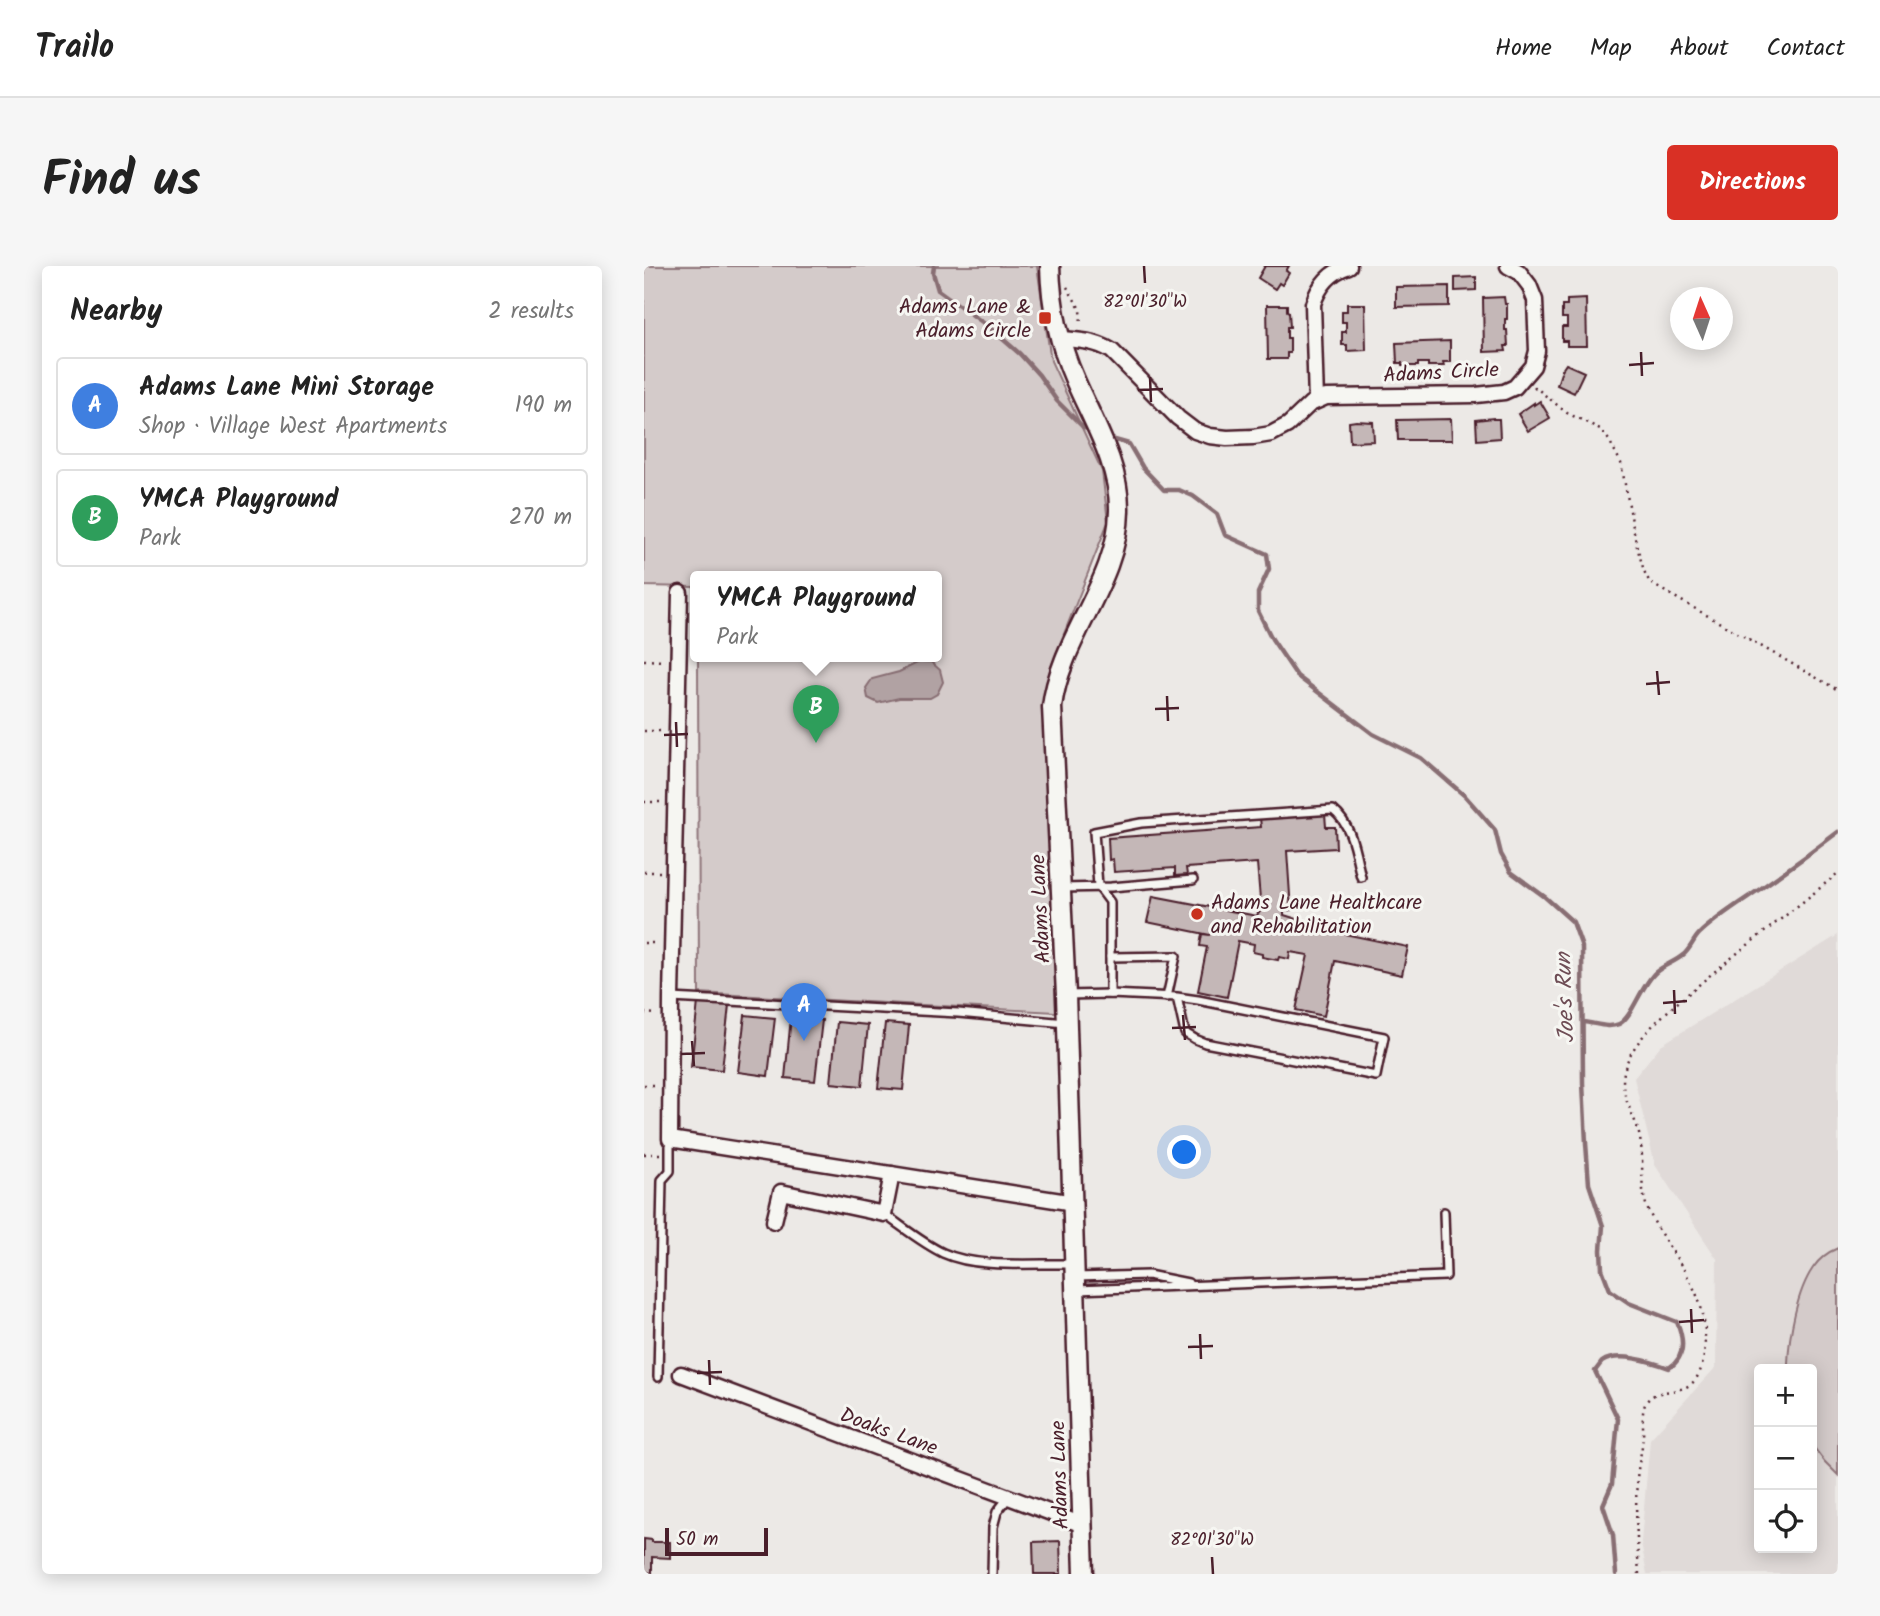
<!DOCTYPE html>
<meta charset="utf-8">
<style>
body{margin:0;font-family:Kalam,sans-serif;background:#f6f6f6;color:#222}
.controls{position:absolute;right:21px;bottom:21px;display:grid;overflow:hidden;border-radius:7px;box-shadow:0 4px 18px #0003}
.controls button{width:63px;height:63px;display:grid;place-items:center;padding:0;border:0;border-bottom:2px solid #e0e0e0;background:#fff;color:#222;font:35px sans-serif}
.compass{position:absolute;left:1026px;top:21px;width:63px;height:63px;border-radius:50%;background:#fff;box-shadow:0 4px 18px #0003;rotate:357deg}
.scale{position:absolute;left:21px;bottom:18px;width:103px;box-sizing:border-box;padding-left:7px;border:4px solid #4a1f2b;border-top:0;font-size:19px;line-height:24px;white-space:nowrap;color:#4a1f2b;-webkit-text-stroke:5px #f6f6f2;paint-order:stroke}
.you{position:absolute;left:541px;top:887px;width:24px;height:24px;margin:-18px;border:5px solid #fff;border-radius:50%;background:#1a73e8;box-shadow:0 0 0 10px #1a73e833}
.badge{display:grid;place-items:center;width:46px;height:46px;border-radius:50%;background:#d93025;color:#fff;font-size:23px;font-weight:700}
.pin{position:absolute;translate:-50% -58px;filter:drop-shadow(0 2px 4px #0008)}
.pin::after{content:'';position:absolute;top:37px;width:24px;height:21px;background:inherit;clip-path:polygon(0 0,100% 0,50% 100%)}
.popup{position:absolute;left:46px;top:305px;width:252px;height:91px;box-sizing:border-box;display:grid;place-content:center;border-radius:7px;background:#fff;filter:drop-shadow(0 2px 5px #0005);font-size:23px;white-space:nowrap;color:#767676}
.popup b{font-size:26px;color:#222}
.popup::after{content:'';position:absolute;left:50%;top:100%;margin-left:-14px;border:14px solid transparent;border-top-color:#fff}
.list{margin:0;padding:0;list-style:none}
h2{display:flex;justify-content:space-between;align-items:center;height:91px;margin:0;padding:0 28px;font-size:30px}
h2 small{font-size:23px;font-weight:400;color:#767676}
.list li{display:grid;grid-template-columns:46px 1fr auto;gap:21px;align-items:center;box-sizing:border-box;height:98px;margin:0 14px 14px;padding:0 14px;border:2px solid #e0e0e0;border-radius:7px}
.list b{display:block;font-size:26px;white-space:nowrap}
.list p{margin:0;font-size:23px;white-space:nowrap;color:#767676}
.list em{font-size:23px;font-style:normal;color:#767676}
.icon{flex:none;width:38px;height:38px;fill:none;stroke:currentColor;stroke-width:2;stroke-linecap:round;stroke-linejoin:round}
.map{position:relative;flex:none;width:1194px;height:1308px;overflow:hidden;border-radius:7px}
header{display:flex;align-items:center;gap:42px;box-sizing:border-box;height:98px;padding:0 35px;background:#fff;border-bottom:2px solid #e0e0e0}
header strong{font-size:33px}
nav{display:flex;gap:38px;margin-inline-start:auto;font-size:24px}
.intro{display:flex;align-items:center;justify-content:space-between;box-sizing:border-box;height:168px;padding:0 42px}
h1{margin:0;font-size:49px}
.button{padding:18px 32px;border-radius:7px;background:#d93025;color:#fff;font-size:24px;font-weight:700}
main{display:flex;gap:42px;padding:0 42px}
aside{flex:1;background:#fff;border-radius:7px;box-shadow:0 4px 18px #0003}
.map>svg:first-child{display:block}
.built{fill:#e0dad8;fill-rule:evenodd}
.green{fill:#d4cbca;stroke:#8f757a;stroke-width:2}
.water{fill:#b1a2a3;stroke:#886e73;stroke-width:2}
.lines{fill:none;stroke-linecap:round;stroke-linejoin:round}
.stream{stroke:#886e73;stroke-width:4.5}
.building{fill:#c4b7b7;stroke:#4a1f2b;stroke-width:2}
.service-casing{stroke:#4a1f2b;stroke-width:12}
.minor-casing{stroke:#4a1f2b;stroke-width:19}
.tertiary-casing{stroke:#4a1f2b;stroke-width:23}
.path{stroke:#4a1f2b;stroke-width:2.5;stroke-dasharray:2 5;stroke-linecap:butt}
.service{stroke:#f6f6f2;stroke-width:7}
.minor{stroke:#f6f6f2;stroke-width:14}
.tertiary{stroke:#f6f6f2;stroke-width:18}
.ticks{fill:none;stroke:#4a1f2b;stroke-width:2.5}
.poi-dot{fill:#c8321e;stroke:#f6f6f2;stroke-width:2.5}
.labels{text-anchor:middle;stroke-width:6;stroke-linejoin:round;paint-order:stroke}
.poi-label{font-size:21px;fill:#4a1f2b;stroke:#f6f6f2;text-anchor:end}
.street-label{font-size:21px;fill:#4a1f2b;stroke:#f6f6f2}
.water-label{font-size:23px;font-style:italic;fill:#6e4d55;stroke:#f6f6f2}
.ticks-label{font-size:18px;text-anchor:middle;fill:#4a1f2b;stroke:#f6f6f2;stroke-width:6;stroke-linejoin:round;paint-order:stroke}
</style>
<header>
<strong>Trailo</strong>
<nav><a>Home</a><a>Map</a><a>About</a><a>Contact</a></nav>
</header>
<div class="intro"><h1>Find us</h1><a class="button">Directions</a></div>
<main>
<aside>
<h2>Nearby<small>2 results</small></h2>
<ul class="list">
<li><span class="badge" style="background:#3f7fe0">A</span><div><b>Adams Lane Mini Storage</b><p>Shop · Village West Apartments</p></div><em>190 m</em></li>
<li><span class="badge" style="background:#2e9e5b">B</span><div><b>YMCA Playground</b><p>Park</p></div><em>270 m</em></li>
</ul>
</aside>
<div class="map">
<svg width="1194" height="1308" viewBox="0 0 1194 1308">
<rect width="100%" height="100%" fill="#ece9e6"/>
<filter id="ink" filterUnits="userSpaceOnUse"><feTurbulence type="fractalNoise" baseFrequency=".0143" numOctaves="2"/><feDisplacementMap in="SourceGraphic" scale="14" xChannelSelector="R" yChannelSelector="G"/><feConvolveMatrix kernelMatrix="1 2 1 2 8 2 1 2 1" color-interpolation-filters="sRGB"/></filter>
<g filter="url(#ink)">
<path class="built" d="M1194,669V1308H1003L997,1276L1006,1173L1072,1101L1073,993L1011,899L990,812L1017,779ZM1115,1103H1168V1282H1115Z"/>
<g class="green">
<path d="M0,0H393L407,95L458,205L464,256L407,401L398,440L405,532L412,746L55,727L54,391H293V311H51V321L0,320Z"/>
<path d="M1194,982V1209L1181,1196L1168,1179V1103H1144V1097C1145,1069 1153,1025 1169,1002C1175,993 1184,986 1194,982Z"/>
</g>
<path class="water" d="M277,395L287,396L296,404L299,416L293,428L286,432H255L234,437L224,432L222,422L228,413L255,406Z"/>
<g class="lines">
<g class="stream">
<path d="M290,0L289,7L294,24L345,61L376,88L395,109L413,135L439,161L449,166"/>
<path d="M464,172L485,178L499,202L520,224H535L549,230L573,248L581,269L623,288L625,303L614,327V345L628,373L653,410L729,468L777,492L821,530L851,564L857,588L867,606L901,631L929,656L938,681L939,817L942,877L945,918L959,960L957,984L958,1003L966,1024L985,1037L1033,1056C1040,1073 1042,1091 1025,1102C1009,1096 974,1085 958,1096C957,1097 952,1104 951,1105L974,1153L968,1218L959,1239L969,1269L972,1308"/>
<path d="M939,756C951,757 964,763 975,758C988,752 997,719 1012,706C1020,699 1031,696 1039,689C1046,684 1049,674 1055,668C1071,652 1097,636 1116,623C1142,605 1168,586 1194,566"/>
</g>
</g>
<g class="building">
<path d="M621,0H645L642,5L645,7L638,19L635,17L631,23L614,12Z"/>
<path d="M832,11V24L811,25V12Z"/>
<path d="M805,20V40L752,41V21Z"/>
<path d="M860,31L861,38H863V53H861V64H863L864,80H861L862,85L840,86L839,32Z"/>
<path d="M942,33L943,80H923V75H918V61H923V52H918V40H923V34Z"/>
<path d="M703,38H721L722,84L703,85V79H698V66H702V56H698V45H703Z"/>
<path d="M623,39H643V45L645,46L646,61H643V72H646V87H643V93H624Z"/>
<path d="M806,75V96H799L800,100H784V97H774V100H758V97H753L752,77Z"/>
<path d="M922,98L940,106L930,127L913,119L918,104Z"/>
<path d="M896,135L906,152L884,165L874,148L890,137V139Z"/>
<path d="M849,152V153H855L856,172L833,174L832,154Z"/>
<path d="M807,153L808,174H754L753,154Z"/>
<path d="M712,155L729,156L730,175L706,176L705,156Z"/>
<path d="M681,548L682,561H691L692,582L643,585L647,644L640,645V649L653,653L652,658L764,681L758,709L691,695L680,750L652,744L664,689L646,686L645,693L635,691L634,694L618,691V688L609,686L610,678L594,675L583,731L554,725L563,681L556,680L558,668L566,669L503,656L509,630L613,650L614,647L617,645L613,597L542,602L543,609L531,610V602L470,606L469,593L465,594L464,572L617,561L616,552Z"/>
<path d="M54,736L85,739L78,804L47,801Z"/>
<path d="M101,749L131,752L124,810L94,806Z"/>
<path d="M147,751L178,754L171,815L141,812Z"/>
<path d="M193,756L224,759L218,820L187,817Z"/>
<path d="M241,757L265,759L259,824L234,822Z"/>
<path d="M0,1273L8,1274V1276H26V1292L8,1291V1307L0,1306Z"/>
<path d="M416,1275L417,1308H390L389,1276Z"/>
</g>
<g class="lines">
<g class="service-casing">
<g id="service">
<path d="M418,622L467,621L549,614"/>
<path d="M466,691L532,690L523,731"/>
<path d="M466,728V636L454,620L450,566L497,557L689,544C709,560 711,587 717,611"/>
<path d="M423,729L466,728L533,731L541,767L551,773L561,777L732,810L740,771L554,734L533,731"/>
<path d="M27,732L314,747L422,757"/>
<path d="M240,948C259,961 278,977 299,987C334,1003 390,997 429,998"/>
<path d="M432,1011L504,1009L544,1017"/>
<path d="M433,1024L802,1010L800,946"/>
<path d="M14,1111L18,914L26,905V873"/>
<path d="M348,1308L349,1261L353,1246L364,1232"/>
</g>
</g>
<g class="minor-casing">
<g id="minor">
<path d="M416,73C435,74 452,75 468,85L534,152L551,165L566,170L583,172L609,171L627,168L644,159L666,138L682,131L832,129L860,126L871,121L889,100L893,85L891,34L885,19L875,6L864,0"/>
<path d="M672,135L669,38C675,19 686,6 705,0"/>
<path d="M36,327L27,732L26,873L430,937"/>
<path d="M130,955L137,926L240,948L248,908"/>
<path d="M37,1108L439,1259"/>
</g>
</g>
<g class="tertiary-casing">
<path id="tertiary" d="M406,0C407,39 415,78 431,114C449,156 476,199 475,245C474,316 416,372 408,441L422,729L440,1308"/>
</g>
<g class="path">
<path d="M423,21L436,43L437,59"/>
<path d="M890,122L891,121L923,147L956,163L965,174L977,197L992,277L1000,305L1006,317L1194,424"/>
<path d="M0,394L21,395"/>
<path d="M0,465H20"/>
<path d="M0,536H18"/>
<path d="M0,606H16"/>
<path d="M0,677H14"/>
<path d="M0,747L13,748"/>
<path d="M0,819H11"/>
<path d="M0,888H18"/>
<path d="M995,1308C993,1276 991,1245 993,1213C994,1199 998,1185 999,1171C1000,1159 996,1145 1003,1135C1007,1129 1015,1127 1021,1126C1028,1125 1036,1124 1042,1121C1060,1113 1061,1086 1061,1069C1061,1020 1025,988 1005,946C994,923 1001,897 996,873C992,847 973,830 981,802C989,772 1027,742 1050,723C1096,683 1147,647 1194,607"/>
</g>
<use href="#service" class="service"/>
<use href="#minor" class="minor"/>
<use href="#tertiary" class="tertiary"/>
</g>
</g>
<path class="ticks" d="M500,0L501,17M997,86L998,110M985,99L1010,97M506,111L507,136M494,124L519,123M1013,405L1015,429M1002,418L1026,416M523,430L524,455M511,443L535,442M32,456L33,481M20,469L44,468M1030,724L1031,748M1019,737L1043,735M539,749L541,774M528,762L552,761M48,775L50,800M37,788L61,787M1047,1043L1048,1067M1035,1056L1060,1054M556,1068L557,1093M544,1081L569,1080M65,1094L66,1119M53,1107L78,1106M568,1291L569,1308"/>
<g class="poi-dot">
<rect x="394" y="45" width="14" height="14" rx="3.5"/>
<circle cx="553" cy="648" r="7"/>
</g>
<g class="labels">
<g class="poi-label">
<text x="387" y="47">Adams Lane &amp;<tspan x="387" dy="24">Adams Circle</tspan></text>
<text x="567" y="643" text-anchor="start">Adams Lane Healthcare<tspan x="567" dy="24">and Rehabilitation</tspan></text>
</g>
<g class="street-label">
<text transform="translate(797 106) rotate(-3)" y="7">Adams Circle</text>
<text transform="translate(396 643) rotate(-93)" y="7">Adams Lane</text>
<text transform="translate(245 1165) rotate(20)" y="7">Doaks Lane</text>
<text transform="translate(415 1209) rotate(-92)" y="7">Adams Lane</text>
</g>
<g class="water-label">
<text transform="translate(920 732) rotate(-92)" y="8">Joe's Run</text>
</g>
</g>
<g class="ticks-label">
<text x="501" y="41">82°01'30"W</text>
<text x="568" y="1279">82°01'30"W</text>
</g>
</svg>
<div class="controls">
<button>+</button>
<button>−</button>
<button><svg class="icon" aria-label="locate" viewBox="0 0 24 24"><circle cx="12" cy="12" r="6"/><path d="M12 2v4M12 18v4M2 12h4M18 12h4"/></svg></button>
</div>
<svg class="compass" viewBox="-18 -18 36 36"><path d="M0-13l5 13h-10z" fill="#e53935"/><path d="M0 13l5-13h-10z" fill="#767676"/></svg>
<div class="scale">50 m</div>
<div class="you"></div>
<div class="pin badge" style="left:160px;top:775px;background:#3f7fe0">A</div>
<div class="pin badge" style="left:172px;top:477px;background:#2e9e5b">B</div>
<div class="popup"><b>YMCA Playground</b>Park</div>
</div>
</main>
